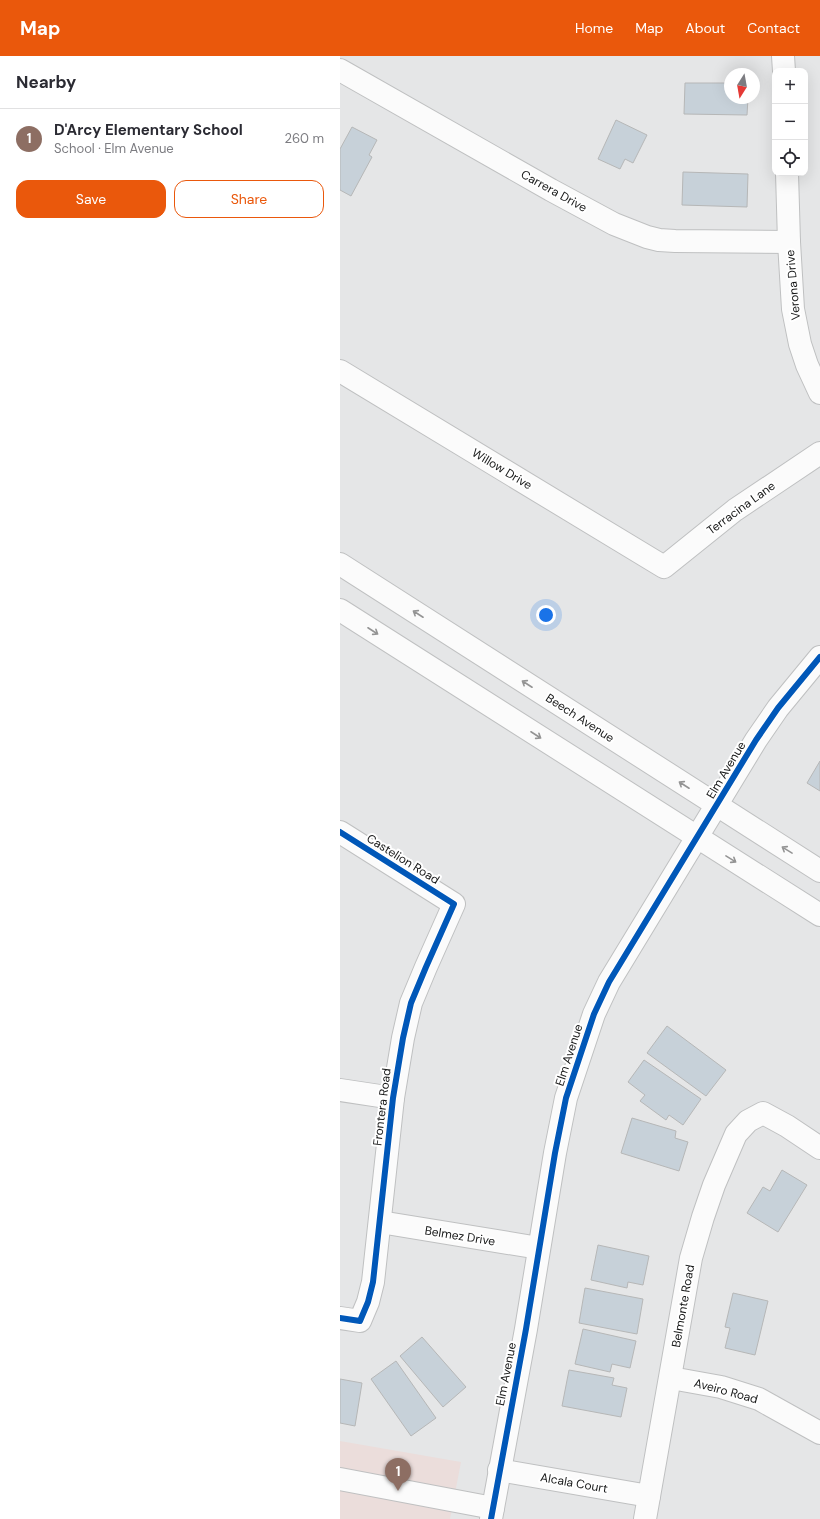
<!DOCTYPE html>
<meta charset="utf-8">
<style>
body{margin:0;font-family:"DM Sans",sans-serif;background:#f7f7f7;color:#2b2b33}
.controls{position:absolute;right:12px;top:12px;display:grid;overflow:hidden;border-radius:8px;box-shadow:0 4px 16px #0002}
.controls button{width:36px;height:36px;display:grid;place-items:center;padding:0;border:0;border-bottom:1px solid #e1e1e2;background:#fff;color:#2b2b33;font:20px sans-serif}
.compass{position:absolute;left:384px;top:12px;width:36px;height:36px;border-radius:50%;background:#fff;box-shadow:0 4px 16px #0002;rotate:191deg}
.you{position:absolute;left:206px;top:559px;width:14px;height:14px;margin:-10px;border:3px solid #fff;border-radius:50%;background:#1a73e8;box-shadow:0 0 0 6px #1a73e833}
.badge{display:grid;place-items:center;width:26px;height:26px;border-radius:50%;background:#ea580c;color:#fff;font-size:13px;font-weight:700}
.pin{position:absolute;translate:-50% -33px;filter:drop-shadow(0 1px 2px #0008)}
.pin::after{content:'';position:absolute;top:21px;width:14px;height:12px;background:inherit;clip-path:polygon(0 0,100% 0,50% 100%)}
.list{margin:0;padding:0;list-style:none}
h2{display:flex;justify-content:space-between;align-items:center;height:52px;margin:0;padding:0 16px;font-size:17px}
h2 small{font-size:13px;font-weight:400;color:#7c7c81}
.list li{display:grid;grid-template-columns:26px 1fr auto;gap:12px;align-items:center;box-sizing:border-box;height:60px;padding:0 16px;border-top:1px solid #e1e1e2}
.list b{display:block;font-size:15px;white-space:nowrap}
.list p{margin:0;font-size:13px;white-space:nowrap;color:#7c7c81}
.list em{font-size:13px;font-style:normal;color:#7c7c81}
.actions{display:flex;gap:8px;padding:12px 16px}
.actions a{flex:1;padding:9px 0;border:1px solid #ea580c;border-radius:12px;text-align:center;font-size:14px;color:#ea580c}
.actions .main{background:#ea580c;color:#fff}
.icon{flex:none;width:22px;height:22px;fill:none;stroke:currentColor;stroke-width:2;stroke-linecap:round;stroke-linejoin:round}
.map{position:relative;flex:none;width:480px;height:1463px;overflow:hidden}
header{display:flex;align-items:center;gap:24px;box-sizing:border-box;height:56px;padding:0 20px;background:#ea580c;color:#fff}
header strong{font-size:19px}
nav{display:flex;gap:22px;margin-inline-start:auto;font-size:14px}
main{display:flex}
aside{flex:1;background:#fff}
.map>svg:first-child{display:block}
.education{fill:#ebdddb}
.building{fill:#c7d1d9;stroke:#b6b7b7}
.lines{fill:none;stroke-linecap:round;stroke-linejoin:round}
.minor-casing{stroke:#bfc0c1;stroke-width:24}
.minor{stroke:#fbfbfb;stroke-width:22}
.cycleway-casing{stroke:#fff;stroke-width:8}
.cycleway{stroke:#0057b8;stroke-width:6}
.oneway{stroke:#949494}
.labels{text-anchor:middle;stroke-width:4;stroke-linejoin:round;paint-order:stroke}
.street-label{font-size:12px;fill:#161717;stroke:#fff}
</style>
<header>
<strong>Map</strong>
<nav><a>Home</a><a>Map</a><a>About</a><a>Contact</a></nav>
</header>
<main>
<aside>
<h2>Nearby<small></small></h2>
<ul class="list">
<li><span class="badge" style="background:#8d6e63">1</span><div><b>D'Arcy Elementary School</b><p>School · Elm Avenue</p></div><em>260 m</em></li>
</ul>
<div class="actions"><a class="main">Save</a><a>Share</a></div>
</aside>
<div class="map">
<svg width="480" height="1463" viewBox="0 0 480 1463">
<rect width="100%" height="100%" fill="#e5e6e7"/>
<path class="education" d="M0,1385L121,1406L110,1463H0Z"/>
<g class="building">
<path d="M345,27H390V42H408L407,59L344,58Z"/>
<path d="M276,64L307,79L293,107L285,103L280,113L258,103Z"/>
<path d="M12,71L37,84L29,99L32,101L11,140L0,134V93Z"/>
<path d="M343,116L408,118L407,151L342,149Z"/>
<path d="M480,705V735L467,727Z"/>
<path d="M327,970L386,1014L366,1040L307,997Z"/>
<path d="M304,1004L361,1043L343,1069L329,1059L326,1064L300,1045L305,1039L288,1026Z"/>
<path d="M292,1062L336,1075L335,1082L348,1086L339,1115L281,1097Z"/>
<path d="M442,1114L467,1129L438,1176L407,1157L423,1131L430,1135Z"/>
<path d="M258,1189L309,1200L303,1229L288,1226L287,1232L251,1224Z"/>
<path d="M245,1232L303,1243L297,1278L239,1267Z"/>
<path d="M393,1237L428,1245L415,1299L385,1292L390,1272L385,1271Z"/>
<path d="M243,1273L296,1285L290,1312L272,1308L270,1316L235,1308Z"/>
<path d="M82,1281L126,1331L103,1351L60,1300Z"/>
<path d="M56,1305L96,1362L71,1380L31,1323Z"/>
<path d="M229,1314L274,1322L272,1329L287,1332L281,1361L222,1350Z"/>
<path d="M0,1323L22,1327L15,1370L0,1367Z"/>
</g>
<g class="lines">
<g class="minor-casing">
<g id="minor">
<path d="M443,0L444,15"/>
<path d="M0,14L211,134L274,168L307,181L319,184L335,185L449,186"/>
<path d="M447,117L449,186L453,253L460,288L467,309L480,337"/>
<path d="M0,315L324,511L395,454L480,397"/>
<path d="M0,508L480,815"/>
<path d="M0,554L480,859"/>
<path d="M0,776L114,848L86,911L71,947L63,982L53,1042L33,1226L28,1246L20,1265L0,1262"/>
<path d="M0,1034L53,1042"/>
<path d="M40,1166L199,1192"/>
<path d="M331,1322L381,1331L419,1343L480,1377"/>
<path d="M159,1414L309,1440"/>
<path d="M0,1423L153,1452"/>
<path d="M151,1463L186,1273L215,1097L226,1042L254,958L269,926L416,684L438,652L480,601"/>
<path d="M305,1463L351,1202L363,1161L374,1129L396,1078L408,1065L423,1057L447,1070L480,1092"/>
</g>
</g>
<use href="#minor" class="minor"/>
<g class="cycleway-casing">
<g id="cycleway">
<path d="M0,776L114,848L86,911L71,947L63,982L53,1042L33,1226L28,1246L20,1265L0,1262"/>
<path d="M151,1463L186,1273L215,1097L226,1042L254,958L269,926L416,684L438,652L480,601"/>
</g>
</g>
<use href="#cycleway" class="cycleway"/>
</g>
<defs><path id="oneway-shaft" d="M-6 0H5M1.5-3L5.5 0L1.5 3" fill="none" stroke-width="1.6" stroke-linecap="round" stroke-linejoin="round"/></defs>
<g class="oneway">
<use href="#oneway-shaft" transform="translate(78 558) rotate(-147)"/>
<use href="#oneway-shaft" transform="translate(33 575) rotate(33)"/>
<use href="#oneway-shaft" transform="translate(187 628) rotate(-147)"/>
<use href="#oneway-shaft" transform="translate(196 679) rotate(33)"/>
<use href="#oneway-shaft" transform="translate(344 729) rotate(-147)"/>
<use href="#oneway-shaft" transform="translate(447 794) rotate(-148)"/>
<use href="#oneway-shaft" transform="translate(391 803) rotate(32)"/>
</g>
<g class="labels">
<g class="street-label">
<text transform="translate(214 135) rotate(29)" y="4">Carrera Drive</text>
<text transform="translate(453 229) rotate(-95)" y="4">Verona Drive</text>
<text transform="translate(162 413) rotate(31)" y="4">Willow Drive</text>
<text transform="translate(401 452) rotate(-36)" y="4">Terracina Lane</text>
<text transform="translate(240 662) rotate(33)" y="4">Beech Avenue</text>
<text transform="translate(386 714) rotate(-59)" y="4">Elm Avenue</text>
<text transform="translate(63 803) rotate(32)" y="4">Castelion Road</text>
<text transform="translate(229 999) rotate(-72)" y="4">Elm Avenue</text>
<text transform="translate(42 1051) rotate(-83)" y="4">Frontera Road</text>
<text transform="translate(120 1180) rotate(9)" y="4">Belmez Drive</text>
<text transform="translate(343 1250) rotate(-80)" y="4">Belmonte Road</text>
<text transform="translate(166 1318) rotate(-79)" y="4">Elm Avenue</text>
<text transform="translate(386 1335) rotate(15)" y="4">Aveiro Road</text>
<text transform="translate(234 1427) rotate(10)" y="4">Alcala Court</text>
</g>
</g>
</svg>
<div class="controls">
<button>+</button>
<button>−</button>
<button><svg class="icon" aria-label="locate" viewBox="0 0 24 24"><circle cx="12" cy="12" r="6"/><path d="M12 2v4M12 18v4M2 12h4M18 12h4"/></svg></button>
</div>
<svg class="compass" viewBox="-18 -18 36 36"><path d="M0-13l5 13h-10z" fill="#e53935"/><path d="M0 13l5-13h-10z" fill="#7c7c81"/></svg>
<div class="you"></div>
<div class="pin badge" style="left:58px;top:1435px;background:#8d6e63">1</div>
</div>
</main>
